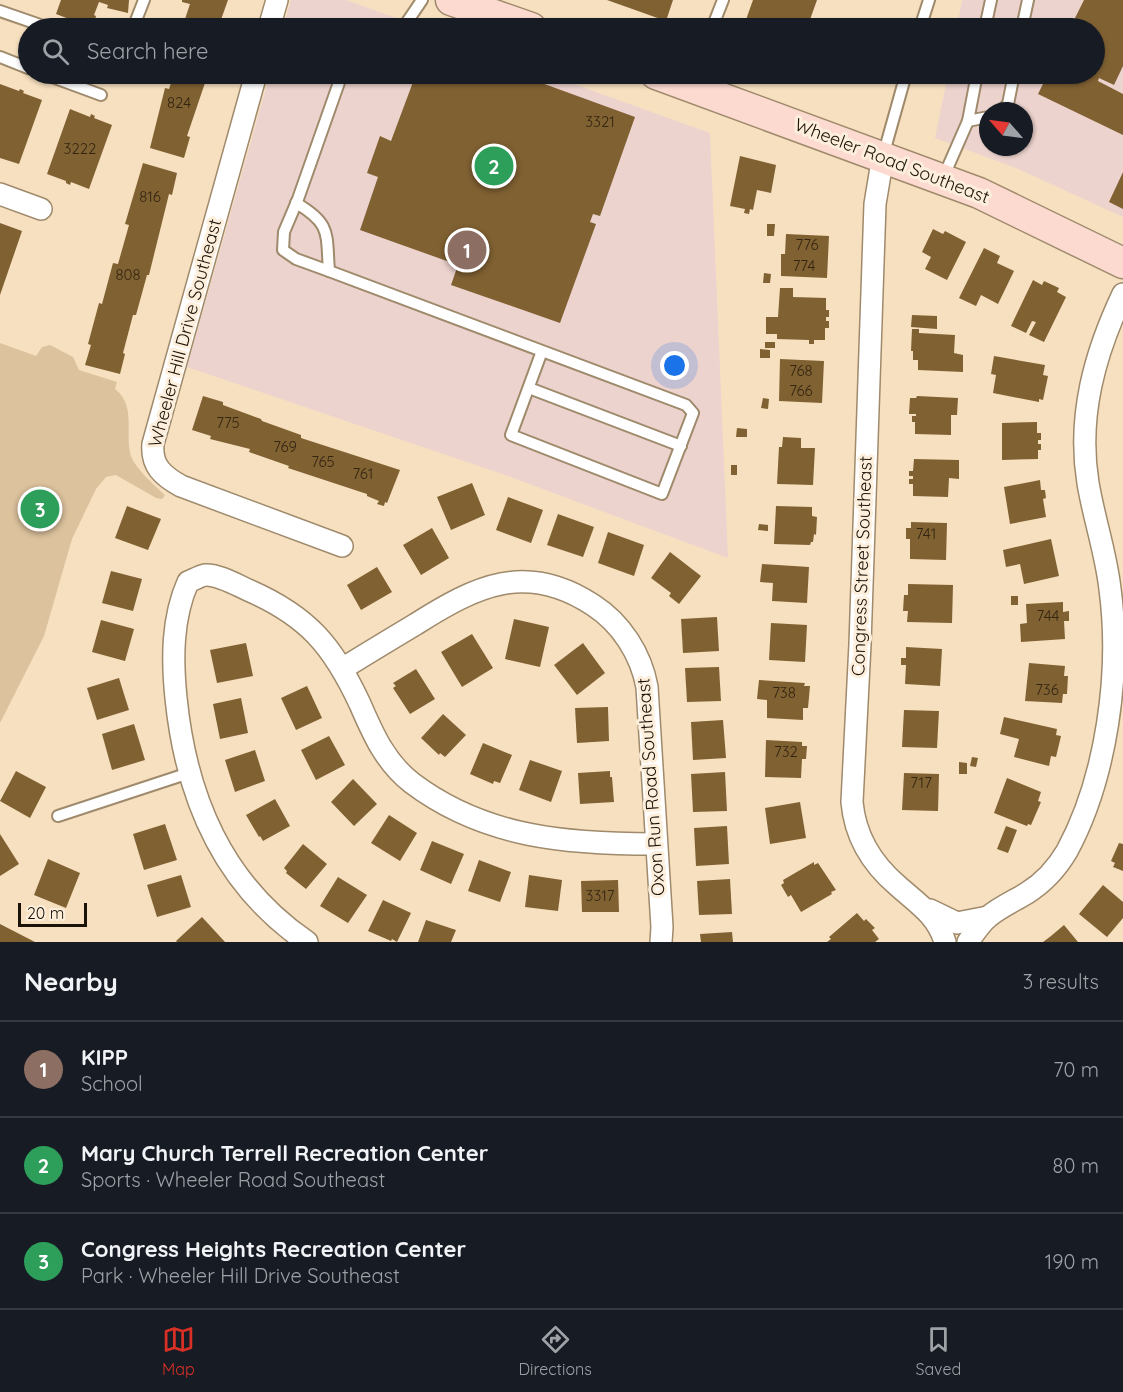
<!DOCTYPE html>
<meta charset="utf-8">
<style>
body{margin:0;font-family:Quicksand,sans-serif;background:#20242c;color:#f1f3f6}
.compass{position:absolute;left:979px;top:102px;width:54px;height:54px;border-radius:50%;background:#171b24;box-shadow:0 2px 4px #0004;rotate:298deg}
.scale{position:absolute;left:18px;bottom:15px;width:69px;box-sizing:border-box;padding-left:6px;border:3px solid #1b1308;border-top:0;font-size:16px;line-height:21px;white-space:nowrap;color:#1b1308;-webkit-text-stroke:4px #fdefdc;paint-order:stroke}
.you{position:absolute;left:675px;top:366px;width:21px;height:21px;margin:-15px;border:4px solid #fff;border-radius:50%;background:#1a73e8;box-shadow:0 0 0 9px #1a73e833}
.badge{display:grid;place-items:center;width:39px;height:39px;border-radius:50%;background:#d93025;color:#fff;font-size:20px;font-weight:700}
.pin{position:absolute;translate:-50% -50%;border:3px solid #fff;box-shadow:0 2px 6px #0006}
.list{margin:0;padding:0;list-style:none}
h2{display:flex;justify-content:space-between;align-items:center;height:78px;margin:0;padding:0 24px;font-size:26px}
h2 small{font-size:20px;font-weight:400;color:#9ea1a6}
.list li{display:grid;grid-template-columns:39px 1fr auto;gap:18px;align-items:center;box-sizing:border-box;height:96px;padding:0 24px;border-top:2px solid #363941}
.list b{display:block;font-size:22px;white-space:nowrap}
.list p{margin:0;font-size:20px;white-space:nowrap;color:#9ea1a6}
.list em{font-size:20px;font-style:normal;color:#9ea1a6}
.icon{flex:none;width:33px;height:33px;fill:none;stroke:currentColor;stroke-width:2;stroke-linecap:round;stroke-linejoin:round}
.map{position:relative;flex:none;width:1123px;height:942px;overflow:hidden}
.search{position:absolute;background:#171b24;box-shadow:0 2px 4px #0004;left:18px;right:18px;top:18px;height:66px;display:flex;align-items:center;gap:15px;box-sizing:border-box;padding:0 21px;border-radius:33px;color:#9ea1a6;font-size:22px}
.sheet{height:366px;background:#171b24}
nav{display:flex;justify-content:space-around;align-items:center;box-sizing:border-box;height:84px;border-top:2px solid #363941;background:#171b24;font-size:16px;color:#9ea1a6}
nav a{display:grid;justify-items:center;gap:3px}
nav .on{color:#d93025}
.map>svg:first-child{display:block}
.education{fill:#edd3ce;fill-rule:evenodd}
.green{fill:#dcc29d}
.building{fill:#806132}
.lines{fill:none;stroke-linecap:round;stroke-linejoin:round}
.lane-casing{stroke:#9f8a6c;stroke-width:14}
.street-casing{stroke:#9f8a6c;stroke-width:24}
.secondary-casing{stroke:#9f8a6c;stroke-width:33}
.lane{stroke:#fff;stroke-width:10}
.street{stroke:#fff;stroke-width:21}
.secondary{stroke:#fcdad0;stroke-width:30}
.labels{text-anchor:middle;stroke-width:6;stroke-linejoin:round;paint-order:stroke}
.number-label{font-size:15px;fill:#342612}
.street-label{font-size:18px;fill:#1b1308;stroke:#fdefdc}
</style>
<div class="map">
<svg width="1123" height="942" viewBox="0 0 1123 942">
<rect width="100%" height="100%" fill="#f7e0c0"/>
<g class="education">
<path d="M291,0H346L424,28H283Z"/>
<path d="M962,0H1123V217L1016,168L935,138L948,74H1094V28H957ZM988,111H1024V147H988Z"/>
<path d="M270,74H546L710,133L728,558L505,475L187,367Z"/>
</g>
<path class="green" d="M0,343L36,356L42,347L50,345L73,357L79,370L117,382L115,389C137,406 124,434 131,456C135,468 155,486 165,495L162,499L156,498L116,475L106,477L96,489L72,539L44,636L0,723Z"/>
<g class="building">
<path d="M61,0H129L128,13L107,8L108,5L99,2L94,15L96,16L95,20L93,19L90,27L56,14Z"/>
<path d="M182,0H228L218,28H182L190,4L182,2Z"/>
<path d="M607,0H673L666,21Z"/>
<path d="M753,0H817L807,28H743Z"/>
<path d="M1084,0H1123V66L1114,85L1099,78L1098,81L1123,94V135L1038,94L1048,74H1095V28H1070Z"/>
<path d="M174,74H208L187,136L190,137L184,158L150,148L165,88L169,89Z"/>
<path d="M416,74H517L635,117L600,216L593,214L590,222L596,224L560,323L451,285L458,265L360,230L378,177L367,173L380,136L391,141Z"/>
<path d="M0,84L19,91L20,89L24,91L23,93L42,100L19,164L0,158Z"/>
<path d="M70,109L90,117L91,114L95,116L94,118L112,125L89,189L71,182L70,185L66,183V181L47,174Z"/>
<path d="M740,156L776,165L771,193L757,190L753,210L750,209L749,214L744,213L745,209L730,206Z"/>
<path d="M143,163L177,173L172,195L169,194L149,275H147L136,315H133L123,353L125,354L120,374L85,365L91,345L88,344L99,303L102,304L113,263L118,264L129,225L125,224Z"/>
<path d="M1123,172V209L1109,202Z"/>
<path d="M0,223L22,231L0,295Z"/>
<path d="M767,224H775L774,236H767Z"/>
<path d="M933,229L943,234L945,231L966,242L947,280L925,269L931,257L922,252Z"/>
<path d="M786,234L829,236L827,278L781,276V254H785Z"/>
<path d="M984,248L1000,256L997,263L1014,271L998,304L981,295L976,306L959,298Z"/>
<path d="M764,273L771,274L770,283H763Z"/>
<path d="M1033,280L1042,285L1044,281L1059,288L1057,292L1066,297L1044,342L1029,335L1036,322L1032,321L1026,333L1011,326Z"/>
<path d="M780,288H793V297L826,298V310H829V317H826V321H829V328H825V340H814V344H809V340L777,339V334H766V317H778Z"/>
<path d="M912,315L937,316V329L911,327Z"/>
<path d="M912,329H919V333L955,335L954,353L963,355V372L918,370V360H913V351H911Z"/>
<rect x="765" y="342" width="10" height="6"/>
<path d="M760,349L770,350V358H760Z"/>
<path d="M994,356L1045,365L1043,375L1048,376L1043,400L1039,399V402L993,393L996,375L991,374Z"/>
<path d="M780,359L824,361L822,403L779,401Z"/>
<path d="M203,396L223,402V405L261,419L262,421L301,435V438L400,470L387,503L385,502L384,506L377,504L379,501L367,496V494L288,468L289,466L249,452L250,449L210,439L211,436L192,430Z"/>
<path d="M917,396L958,398L957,415H951V435L915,434V422H912V416H916V414H909L910,398H916Z"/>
<path d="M763,398L769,399L768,409L761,408Z"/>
<path d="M1037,422V433H1041V440H1038V444H1041V450H1038V459L1002,460V423Z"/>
<path d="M737,428L747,429V437H736Z"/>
<path d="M783,437L801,438V448H815L813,485L777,484L779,447H782Z"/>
<path d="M914,459L959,460V479L949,478L948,497L913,496V484H909V479H913V476H909V471H913Z"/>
<rect x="731" y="465" width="6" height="10"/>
<path d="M1040,480L1041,490H1045L1046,498L1043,499L1046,517L1010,524L1004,487Z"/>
<path d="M472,483L485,515L451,530L437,497Z"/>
<path d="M508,497L543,510L531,543L496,530Z"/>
<path d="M127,506L161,519L148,550L115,538Z"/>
<path d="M776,506L812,507V516L817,517L816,535L814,534L813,542H811L810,545L774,544Z"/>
<path d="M558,514L594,527L583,557L547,545Z"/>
<path d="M911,522L947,523L946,560L910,559V539H906V528H911Z"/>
<path d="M759,524L768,525V531L758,530Z"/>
<path d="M432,528L449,558L421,575L403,545Z"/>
<path d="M608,532L644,545L634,576L598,563Z"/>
<path d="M1051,539L1059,576L1024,584L1020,564L1006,567L1003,550Z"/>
<path d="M670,552L701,576L679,604L669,596L671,593L651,578Z"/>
<path d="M762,564L809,567L807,603L772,601L773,583L760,582Z"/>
<path d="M377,567L392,592L361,610L347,585Z"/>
<path d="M111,571L142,579L133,611L102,603Z"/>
<path d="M908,584L953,585L952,623L907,622L908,611H903L904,595H908Z"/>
<rect x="1011" y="596" width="7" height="9"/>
<path d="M1063,602V612L1069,611V621H1064L1065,639L1021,642L1020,624L1027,623L1026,604Z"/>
<path d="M717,617L719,651L683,653L681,619Z"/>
<path d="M514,619L549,627L540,667L505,659Z"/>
<path d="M101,620L134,629L125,661L92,652Z"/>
<path d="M771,623L807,625L805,662L769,660Z"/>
<path d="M472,634L493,668L462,687L441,652Z"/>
<path d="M246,643L253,676L217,683L210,650Z"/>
<path d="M583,643L605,673L577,695L554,665Z"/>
<path d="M906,647L942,649L940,686L905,684L906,665H901V658H906Z"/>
<path d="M1029,663L1065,666L1064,676H1068L1067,694H1063L1062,703L1025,701Z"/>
<path d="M719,667L721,701L687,702L685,668Z"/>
<path d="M416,669L435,699L410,714L393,688L396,686L393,683Z"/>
<path d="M119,678L129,710L97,720L87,688Z"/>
<path d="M759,680L805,683L804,686H810L808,708H803V720L767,718V700L757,699Z"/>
<path d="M307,686L322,718L296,730L281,698Z"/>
<path d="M241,698L248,733L220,739L213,704Z"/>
<path d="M608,707L609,741L577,743L575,708Z"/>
<path d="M904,710L939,711L937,748L902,747Z"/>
<path d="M443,714L466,735L445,757L440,753L439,755L421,738Z"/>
<path d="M1004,717L1057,729L1056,735L1061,736L1056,757L1051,756L1049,766L1014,757L1019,739L1000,734Z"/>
<path d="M723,720L726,758L693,760L691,722Z"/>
<path d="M134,724L145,760L112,770L102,734Z"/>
<path d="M329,736L345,765L316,780L301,750Z"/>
<path d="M766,740L802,742V746H807L806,759H802L801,778L765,777Z"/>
<path d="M483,743L512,755L500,783L494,781L493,784L470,774Z"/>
<path d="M255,750L265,781L235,792L225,760Z"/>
<path d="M972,757L978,758L976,767L970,766Z"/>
<path d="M530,760L562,771L551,802L519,790Z"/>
<path d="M959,762L967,763V774H959Z"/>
<path d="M16,771L46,787L30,818L0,801Z"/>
<path d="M610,771V777H612L614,802L580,804L578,773Z"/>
<path d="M725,772L727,811L693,812L691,774Z"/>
<path d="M904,773L939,774L938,811L902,810Z"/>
<path d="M1007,778L1041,792L1038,801L1041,802L1031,825L1028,824L1027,826L994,813Z"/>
<path d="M353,779L377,804L354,826L331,802Z"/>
<path d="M275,799L290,826L263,841L260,836L259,837L246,815Z"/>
<path d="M800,802L806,838L770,844L765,808Z"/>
<path d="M389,815L417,833L400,861L371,843Z"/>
<path d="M165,824L177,860L144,870L133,834Z"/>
<path d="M727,826L729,864L696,866L694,828Z"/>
<path d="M1006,826L1017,830L1008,853L997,849Z"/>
<path d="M0,834L19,864L0,876Z"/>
<path d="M432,841L464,854L451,884L420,870Z"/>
<path d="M1119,843L1123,844V871L1113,867L1115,863L1111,861Z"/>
<path d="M303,844L327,864L306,889L286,873L287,871L284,868Z"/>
<path d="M48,859L80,873L66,908L34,895Z"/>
<path d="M479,860L511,872L500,902L468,891Z"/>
<path d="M814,862V865L818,863L836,890L831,892L832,894L801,912L791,895L788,897L781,885L784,883L783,880Z"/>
<path d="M181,875L191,907L157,917L147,885Z"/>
<path d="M529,875L562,880L558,911L525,907Z"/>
<path d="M338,877L367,895L348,923L320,906Z"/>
<path d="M730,879L732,914L699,915L697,881Z"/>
<path d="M618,880L619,912H582L581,881Z"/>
<path d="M1103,885L1123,902V918L1107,937L1079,914Z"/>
<path d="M383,900L411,913L397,942L392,939L391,941L368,931Z"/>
<path d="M857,913L864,921L866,919L875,928L872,930L879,939L875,942H827L831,939L829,937Z"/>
<path d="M202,917L225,942H177L176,941Z"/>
<path d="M426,920L456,930L451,942H418Z"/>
<path d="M0,924L35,942H0Z"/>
<path d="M1064,925L1078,942H1043L1051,936Z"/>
<path d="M732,932L733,942H701L700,934Z"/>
</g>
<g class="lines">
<g class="lane-casing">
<g id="lane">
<path d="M0,11L49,28"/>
<path d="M133,28L144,0"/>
<path d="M403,28L422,0"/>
<path d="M712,28L723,0"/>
<path d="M920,28L929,0"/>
<path d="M985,28L991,0"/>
<path d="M1022,28L1028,0"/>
<path d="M0,57L28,68"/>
<path d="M44,74L101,95"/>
<path d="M342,74L298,199L284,232L283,250L296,259L329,271L686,405L693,413L662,494L511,435L542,351"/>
<path d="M1001,111L1008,104L1014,74"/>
<path d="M968,121L988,117"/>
<path d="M883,156L906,74"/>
<path d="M943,178L968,121L977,74"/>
<path d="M296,203C332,224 326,234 329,271"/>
<path d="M529,388L681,446"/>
<path d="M58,816L189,773"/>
</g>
</g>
<g class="street-casing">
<g id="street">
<path d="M269,28L277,0"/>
<path d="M256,74L153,444C151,466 163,476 181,486L342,546"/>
<path d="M883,156L875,204L860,644L852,802C855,836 872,864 898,886C918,904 937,915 945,942"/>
<path d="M0,194L41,209"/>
<path d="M342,669C366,654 391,639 416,624C476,586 526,561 593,605C621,623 641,654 647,687L662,927L661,942"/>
<path d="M930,910L957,923L988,917"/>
<path d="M307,942C222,884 186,797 176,698C172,659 172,618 188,582C193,580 200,576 205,575C218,574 237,585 248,590C308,616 333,646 360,704C373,734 385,762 412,783C485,838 568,844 655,844"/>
<path d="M968,942C974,933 980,924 988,917C1000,907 1014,901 1027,893C1043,883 1057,868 1067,851C1107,777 1121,672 1110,589C1106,553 1094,519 1088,483C1077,416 1095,353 1123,294"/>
</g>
</g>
<g class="secondary-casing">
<g id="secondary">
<path d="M451,0L531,28"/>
<path d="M656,74L979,193L1123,263"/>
</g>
</g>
<use href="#lane" class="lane"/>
<use href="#street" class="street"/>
<use href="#secondary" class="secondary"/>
</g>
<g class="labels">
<g class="number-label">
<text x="179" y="108">824</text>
<text x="600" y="127">3321</text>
<text x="80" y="154">3222</text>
<text x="150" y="202">816</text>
<text x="807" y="250">776</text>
<text x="804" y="271">774</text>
<text x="128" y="280">808</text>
<text x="801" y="376">768</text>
<text x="801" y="396">766</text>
<text x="228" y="428">775</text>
<text x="285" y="452">769</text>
<text x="323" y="467">765</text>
<text x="363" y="479">761</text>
<text x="926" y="539">741</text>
<text x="1048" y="621">744</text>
<text x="1047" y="695">736</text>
<text x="784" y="698">738</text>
<text x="786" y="757">732</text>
<text x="921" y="788">717</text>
<text x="600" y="901">3317</text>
</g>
<g class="street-label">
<text transform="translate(892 161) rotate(21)" y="6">Wheeler Road Southeast</text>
<text transform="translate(185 333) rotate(-75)" y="6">Wheeler Hill Drive Southeast</text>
<text transform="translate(862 566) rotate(-88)" y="6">Congress Street Southeast</text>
<text transform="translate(651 787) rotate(-94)" y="6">Oxon Run Road Southeast</text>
</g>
</g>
</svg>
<svg class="compass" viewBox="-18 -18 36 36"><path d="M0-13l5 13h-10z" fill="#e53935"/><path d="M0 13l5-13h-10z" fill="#9ea1a6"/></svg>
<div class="scale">20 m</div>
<div class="you"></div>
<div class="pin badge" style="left:467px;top:250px;background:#8d6e63">1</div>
<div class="pin badge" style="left:494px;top:166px;background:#2e9e5b">2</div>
<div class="pin badge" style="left:40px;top:509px;background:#2e9e5b">3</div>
<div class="search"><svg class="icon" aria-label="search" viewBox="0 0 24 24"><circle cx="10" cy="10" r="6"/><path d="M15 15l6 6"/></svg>Search here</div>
</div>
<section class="sheet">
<h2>Nearby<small>3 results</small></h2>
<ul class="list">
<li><span class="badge" style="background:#8d6e63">1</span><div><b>KIPP</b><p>School</p></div><em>70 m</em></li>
<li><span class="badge" style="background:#2e9e5b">2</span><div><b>Mary Church Terrell Recreation Center</b><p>Sports · Wheeler Road Southeast</p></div><em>80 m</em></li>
<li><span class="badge" style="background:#2e9e5b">3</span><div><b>Congress Heights Recreation Center</b><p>Park · Wheeler Hill Drive Southeast</p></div><em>190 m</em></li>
</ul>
</section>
<nav>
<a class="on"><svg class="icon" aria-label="map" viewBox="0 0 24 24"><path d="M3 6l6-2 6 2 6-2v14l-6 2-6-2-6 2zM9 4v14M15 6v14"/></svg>Map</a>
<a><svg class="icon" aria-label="directions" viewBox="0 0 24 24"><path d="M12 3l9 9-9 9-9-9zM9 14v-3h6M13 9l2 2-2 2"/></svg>Directions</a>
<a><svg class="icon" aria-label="saved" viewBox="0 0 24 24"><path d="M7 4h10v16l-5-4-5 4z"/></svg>Saved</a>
</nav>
